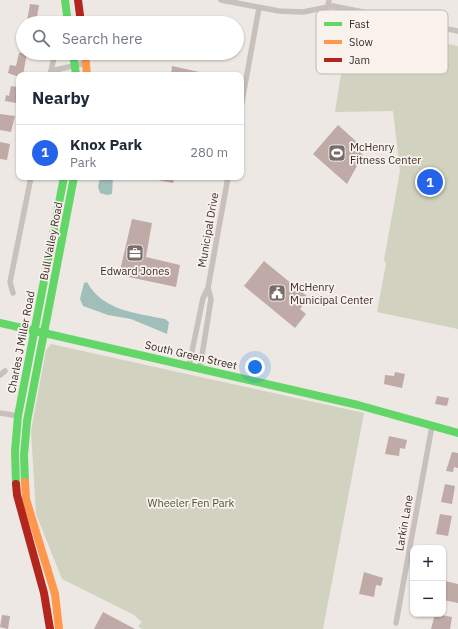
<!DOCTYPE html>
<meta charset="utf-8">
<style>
body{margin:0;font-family:"IBM Plex Sans",sans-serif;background:#f2f2f3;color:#1f2937}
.controls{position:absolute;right:12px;bottom:12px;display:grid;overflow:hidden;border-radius:8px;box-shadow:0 1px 3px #0004}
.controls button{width:36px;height:36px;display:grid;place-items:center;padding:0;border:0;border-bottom:1px solid #e0e1e3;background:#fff;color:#1f2937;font:20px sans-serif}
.you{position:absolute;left:255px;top:367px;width:14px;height:14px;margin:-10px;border:3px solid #fff;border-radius:50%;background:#1a73e8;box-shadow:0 0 0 6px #1a73e833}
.badge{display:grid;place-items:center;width:26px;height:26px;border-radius:50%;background:#2563eb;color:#fff;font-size:13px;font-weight:700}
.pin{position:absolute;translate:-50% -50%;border:2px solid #fff;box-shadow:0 1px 4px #0006}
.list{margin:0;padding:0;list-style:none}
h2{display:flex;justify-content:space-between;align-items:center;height:52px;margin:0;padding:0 16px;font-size:17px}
h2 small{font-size:13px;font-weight:400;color:#747a83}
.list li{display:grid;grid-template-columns:26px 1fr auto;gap:12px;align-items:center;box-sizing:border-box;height:56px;padding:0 16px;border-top:1px solid #e0e1e3}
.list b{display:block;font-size:15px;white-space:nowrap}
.list p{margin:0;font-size:13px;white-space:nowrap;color:#747a83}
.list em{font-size:13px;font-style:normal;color:#747a83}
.icon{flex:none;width:22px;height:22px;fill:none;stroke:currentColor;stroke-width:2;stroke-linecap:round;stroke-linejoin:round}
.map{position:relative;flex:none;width:458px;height:629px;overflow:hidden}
.search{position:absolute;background:#fff;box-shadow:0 1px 3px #0004;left:16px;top:16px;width:228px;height:44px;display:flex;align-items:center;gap:10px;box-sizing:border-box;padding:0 14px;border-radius:22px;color:#747a83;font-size:15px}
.panel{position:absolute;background:#fff;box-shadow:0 1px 3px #0004;left:16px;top:72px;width:228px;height:108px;border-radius:8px}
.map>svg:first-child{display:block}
.green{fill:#d1d2bf}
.water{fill:#a1bfba}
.building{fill:#bfaaa7}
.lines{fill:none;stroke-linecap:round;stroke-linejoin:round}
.street{stroke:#c7c0bc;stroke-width:5.5}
.fast{stroke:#63d668;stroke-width:8}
.slow{stroke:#ff974d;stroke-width:8}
.jam{stroke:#b3261e;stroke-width:8}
.labels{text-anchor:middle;stroke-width:3.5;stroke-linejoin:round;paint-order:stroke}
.poi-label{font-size:11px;fill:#382d2b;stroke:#f9f1ec;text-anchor:start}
.street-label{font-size:11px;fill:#382d2b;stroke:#f9f1ec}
.park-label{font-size:11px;fill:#4d5430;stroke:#f9f1ec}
.key{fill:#f9f1ec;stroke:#bfb6b2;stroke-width:1}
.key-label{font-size:11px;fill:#382d2b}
</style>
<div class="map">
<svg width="458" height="629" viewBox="0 0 458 629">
<rect width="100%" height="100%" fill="#ede8e4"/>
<g class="green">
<path d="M348,30L395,33L458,46V329L377,312L386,264L384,260L400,171L393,111L335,112Z"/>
<path d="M51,344L364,413L323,629H142L138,626L142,622L134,615L62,579L36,514L31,431L46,350Z"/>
</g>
<g class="water">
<path d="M100,177H113L112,194L107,195L100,193L98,187Z"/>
<path d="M87,282C103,311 136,313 165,319L169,322L167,334L131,319L108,315L83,306L80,299L84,283Z"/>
</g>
<g class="building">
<path d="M30,4L39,5L36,23L27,21Z"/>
<path d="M19,53H27L23,75H19V77L8,73L10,65L16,66Z"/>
<path d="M172,66L204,73V75H171Z"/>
<path d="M11,86L17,87V91H19L16,103L5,101L6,95L9,96Z"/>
<path d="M0,114L15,116L11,132L0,130Z"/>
<path d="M338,125L359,144L356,148L363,155L347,184L313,154Z"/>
<path d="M0,142L10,144L7,160L0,159Z"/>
<path d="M153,177H175L173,183L153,179Z"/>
<path d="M132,219L152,223L146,257L180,265L176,287L119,275Z"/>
<path d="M264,261L309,298L300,309L306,314L295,328L244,286Z"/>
<path d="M395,372L405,374L402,388L384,384L385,375L394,376Z"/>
<path d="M437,396L449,398L447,406L435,404Z"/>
<path d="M389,436L407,440L405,449L400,448L399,456L385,454Z"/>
<path d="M452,452L458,453V468L454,467L453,472L446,471Z"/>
<path d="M445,484L455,486L452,504L441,502Z"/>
<path d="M440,514L452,516L448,536L436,534Z"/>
<path d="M364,572L383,578L381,586L376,585L374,597L359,594Z"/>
<path d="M445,581L458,584V603L443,600Z"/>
<path d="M103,612L135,629H94Z"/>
<path d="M435,614L452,617L450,629H431Z"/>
<path d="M2,615L10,616L8,629L0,627Z"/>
</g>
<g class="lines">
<g class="street">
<path d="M221,0L279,11L303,12L333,6L458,31"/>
<path d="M328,6L329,0"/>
<path d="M51,71L55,53"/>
<path d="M51,75V71L86,63"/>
<path d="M241,107L259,8"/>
<path d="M13,293L10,282L31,177"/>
<path d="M189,366L203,298L208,288L228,177"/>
<path d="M200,368L211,299L208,288"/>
<path d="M0,375L5,371"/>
<path d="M0,413L18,416"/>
<path d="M396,623L432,426"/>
</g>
<g class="fast">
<path d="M65,0L68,23"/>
<path d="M73,53L76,75"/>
<path d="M0,323L358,405L458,433"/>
<path d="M25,482L24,455L27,421L74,177"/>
<path d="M16,484L15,451L18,416L64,177"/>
</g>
<g class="slow">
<path d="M85,53L87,75"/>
<path d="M25,482L26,499L55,594L59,629"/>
</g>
<g class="jam">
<path d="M78,0L81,23"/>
<path d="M16,484L17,495L44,593L50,629"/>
</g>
</g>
<defs>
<g id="stadium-square" transform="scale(0.9)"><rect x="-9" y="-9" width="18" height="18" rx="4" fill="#776e6c" stroke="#f9f1ec"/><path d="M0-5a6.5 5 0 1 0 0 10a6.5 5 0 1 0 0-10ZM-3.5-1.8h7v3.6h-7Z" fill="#fff"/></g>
<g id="office-square" transform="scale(0.9)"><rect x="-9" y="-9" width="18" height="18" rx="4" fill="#776e6c" stroke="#f9f1ec"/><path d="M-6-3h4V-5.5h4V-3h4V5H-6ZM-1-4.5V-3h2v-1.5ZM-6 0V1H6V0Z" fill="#fff"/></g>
<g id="civic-square" transform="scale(0.9)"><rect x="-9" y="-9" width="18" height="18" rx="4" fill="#776e6c" stroke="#f9f1ec"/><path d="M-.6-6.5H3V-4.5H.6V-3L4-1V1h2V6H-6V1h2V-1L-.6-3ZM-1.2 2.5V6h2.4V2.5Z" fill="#fff"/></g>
</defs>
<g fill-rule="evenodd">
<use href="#stadium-square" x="337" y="153"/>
<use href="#office-square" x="135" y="253"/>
<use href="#civic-square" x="277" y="293"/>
</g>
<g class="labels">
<g class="poi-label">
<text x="350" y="151">McHenry<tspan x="350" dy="13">Fitness Center</tspan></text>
<text x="135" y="275" text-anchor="middle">Edward Jones</text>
<text x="290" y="291">McHenry<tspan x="290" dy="13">Municipal Center</tspan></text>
</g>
<g class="street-label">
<text transform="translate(208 230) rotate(-80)" y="4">Municipal Drive</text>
<text transform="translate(51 241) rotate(-79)" y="4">Bull Valley Road</text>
<text transform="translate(21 342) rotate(-79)" y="4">Charles J Miller Road</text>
<text transform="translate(191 355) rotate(13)" y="4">South Green Street</text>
<text transform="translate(404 523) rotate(-80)" y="4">Larkin Lane</text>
</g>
<g class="park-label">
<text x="191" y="507">Wheeler Fen Park</text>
</g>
</g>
<rect x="316" y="10" width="132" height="64" rx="6" class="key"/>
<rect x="324" y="22" width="18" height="4" fill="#63d668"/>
<rect x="324" y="40" width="18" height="4" fill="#ff974d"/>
<rect x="324" y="58" width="18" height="4" fill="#b3261e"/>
<g class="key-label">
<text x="349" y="28">Fast</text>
<text x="349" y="46">Slow</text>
<text x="349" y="64">Jam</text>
</g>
</svg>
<div class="controls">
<button>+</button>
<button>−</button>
</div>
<div class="you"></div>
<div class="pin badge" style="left:430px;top:182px">1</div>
<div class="search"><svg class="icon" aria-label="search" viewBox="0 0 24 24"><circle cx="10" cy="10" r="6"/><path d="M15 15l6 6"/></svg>Search here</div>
<section class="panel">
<h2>Nearby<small></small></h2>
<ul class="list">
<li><span class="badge">1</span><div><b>Knox Park</b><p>Park</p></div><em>280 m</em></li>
</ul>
</section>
</div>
